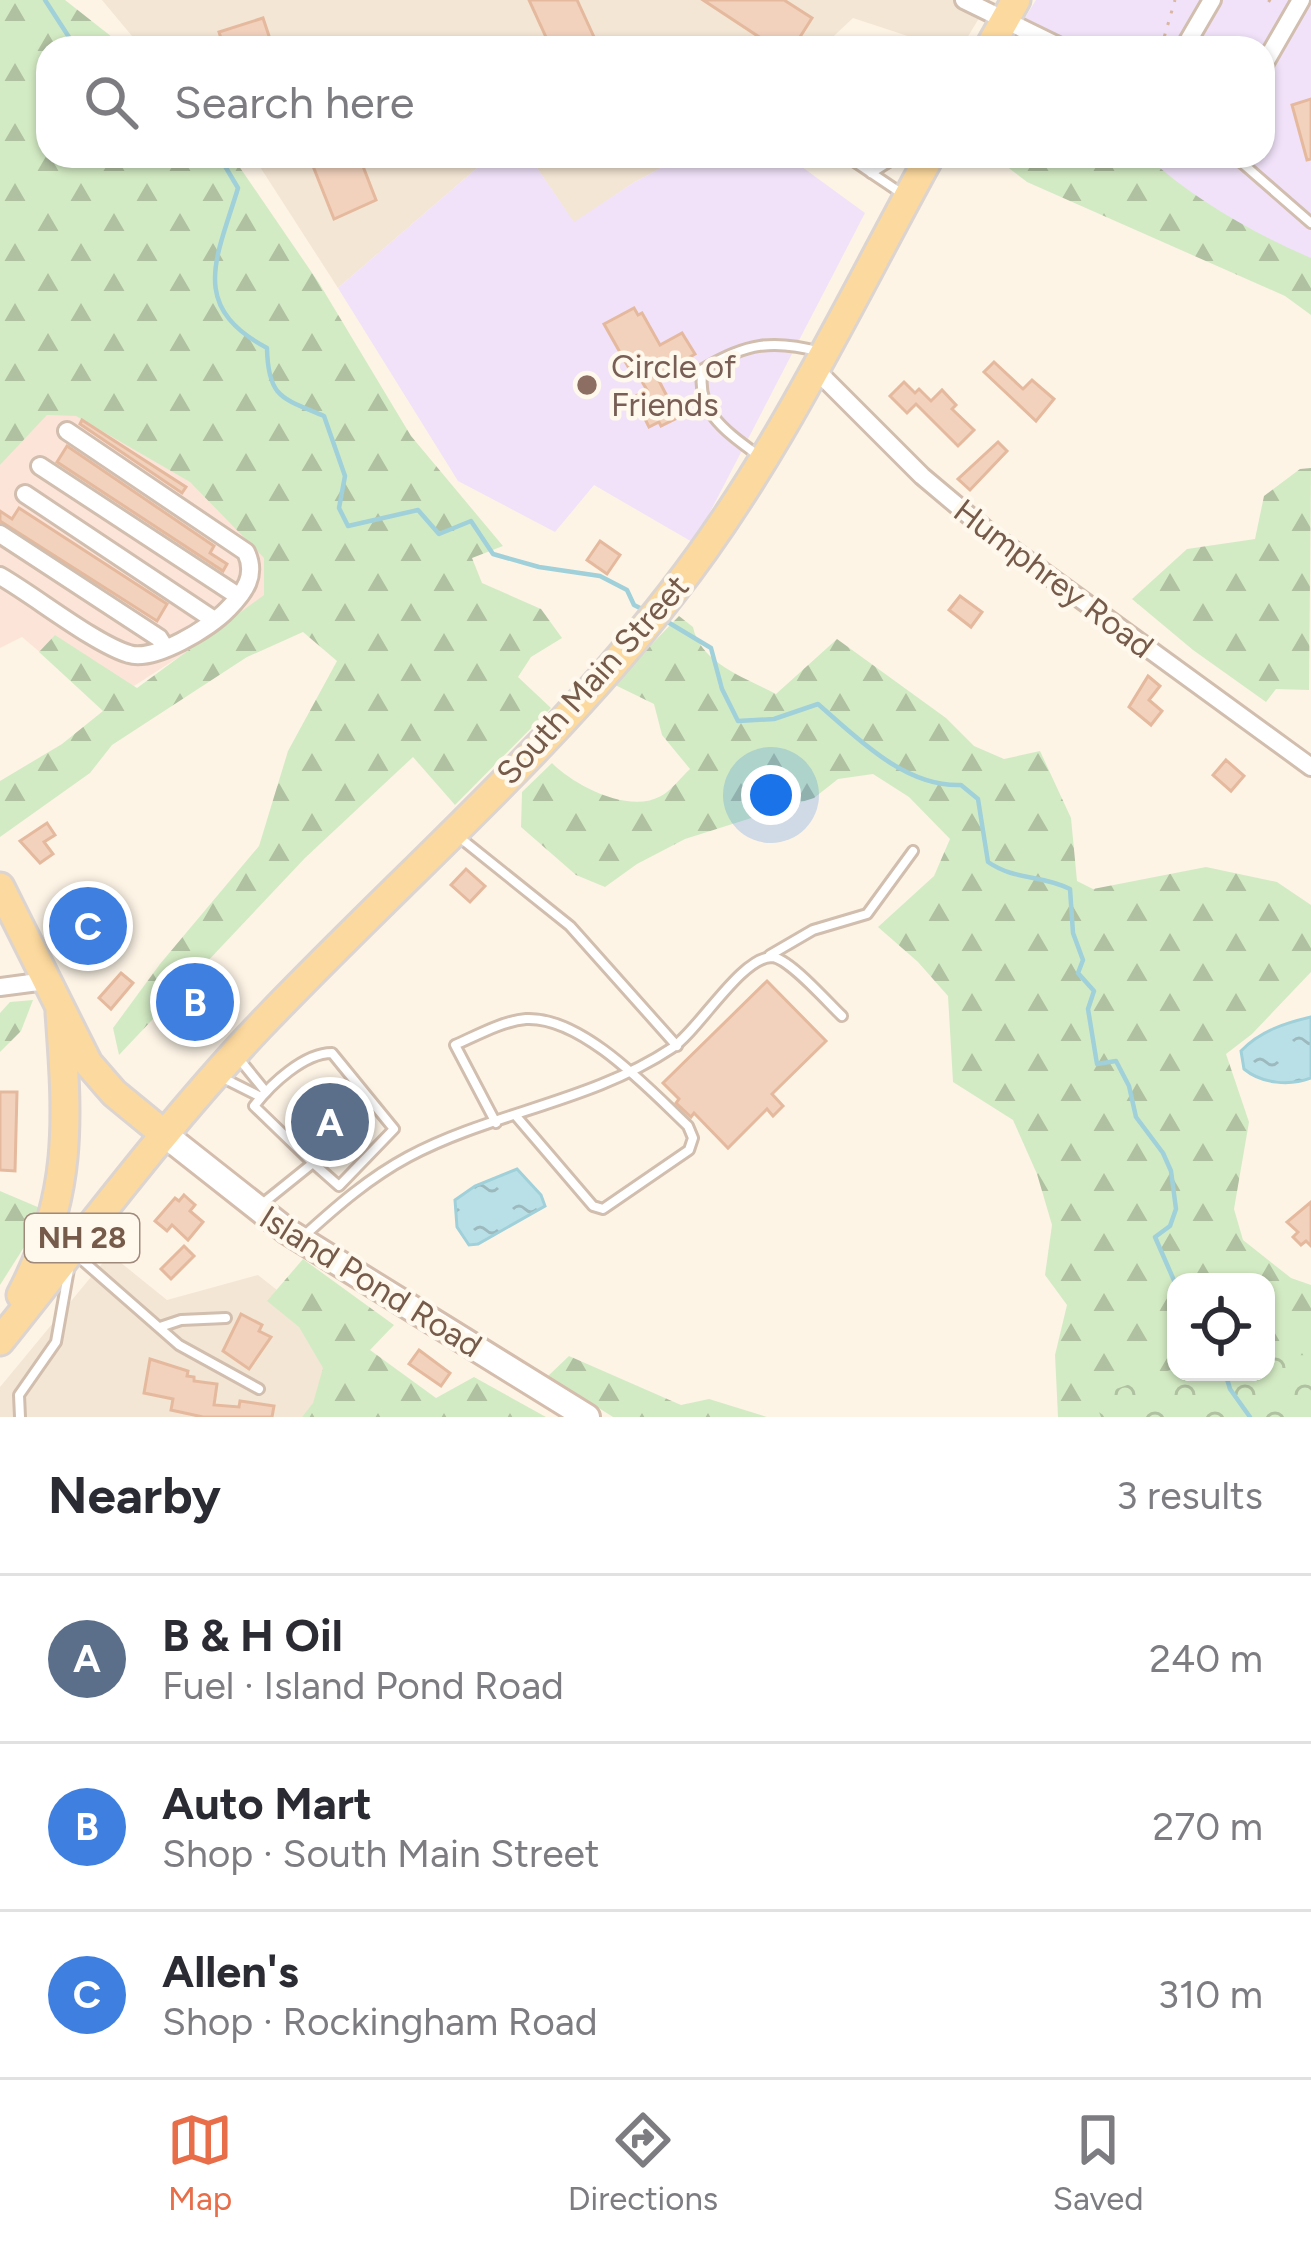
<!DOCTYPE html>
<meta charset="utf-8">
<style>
body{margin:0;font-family:Figtree,sans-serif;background:#f2f2f3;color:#2b2b33}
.controls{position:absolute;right:36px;bottom:36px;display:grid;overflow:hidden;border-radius:24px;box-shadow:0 3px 9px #0004}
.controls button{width:108px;height:108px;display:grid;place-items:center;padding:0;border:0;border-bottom:3px solid #e1e1e2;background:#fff;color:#2b2b33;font:60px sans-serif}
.you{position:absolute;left:771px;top:795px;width:42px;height:42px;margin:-30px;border:9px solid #fff;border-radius:50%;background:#1a73e8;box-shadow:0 0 0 18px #1a73e833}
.badge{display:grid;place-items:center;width:78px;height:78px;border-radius:50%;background:#e86d49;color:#fff;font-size:39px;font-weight:700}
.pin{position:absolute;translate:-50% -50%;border:6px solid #fff;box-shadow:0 3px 12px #0006}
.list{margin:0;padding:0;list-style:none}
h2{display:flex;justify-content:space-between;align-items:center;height:156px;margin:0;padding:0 48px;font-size:51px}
h2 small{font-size:39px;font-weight:400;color:#7c7c81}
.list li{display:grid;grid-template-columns:78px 1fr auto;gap:36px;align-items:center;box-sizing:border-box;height:168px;padding:0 48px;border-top:3px solid #e1e1e2}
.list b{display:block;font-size:45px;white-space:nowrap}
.list p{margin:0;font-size:39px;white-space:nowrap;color:#7c7c81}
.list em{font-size:39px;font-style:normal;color:#7c7c81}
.icon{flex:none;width:66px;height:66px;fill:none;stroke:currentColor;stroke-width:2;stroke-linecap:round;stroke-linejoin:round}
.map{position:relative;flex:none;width:1311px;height:1417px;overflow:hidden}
.search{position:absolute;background:#fff;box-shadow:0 3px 9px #0004;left:36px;right:36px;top:36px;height:132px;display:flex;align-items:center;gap:30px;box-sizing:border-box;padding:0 42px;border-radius:36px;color:#7c7c81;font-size:45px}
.sheet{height:660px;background:#fff}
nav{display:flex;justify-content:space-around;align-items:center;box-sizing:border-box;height:168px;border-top:3px solid #e1e1e2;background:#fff;font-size:33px;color:#7c7c81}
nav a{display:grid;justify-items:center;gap:6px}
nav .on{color:#e86d49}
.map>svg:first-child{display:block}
.residential{fill:#f4e6d4}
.commercial{fill:#fde4d9}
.education{fill:#f1e2f9}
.forest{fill:url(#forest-firs);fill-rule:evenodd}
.park{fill:url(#park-crowns)}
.water{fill:url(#water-ripples);stroke:#a0d0d9;stroke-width:3}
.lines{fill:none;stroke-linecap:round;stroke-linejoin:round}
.stream{stroke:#a0d0d9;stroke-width:4.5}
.building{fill:#f2d2bd;stroke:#e5b99d;stroke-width:3}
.lane-casing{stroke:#d1beae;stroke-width:14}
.street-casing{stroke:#d1beae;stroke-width:22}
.secondary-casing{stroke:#d4bdac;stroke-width:30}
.primary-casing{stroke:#dbd4d0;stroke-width:33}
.path{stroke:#d8b6a0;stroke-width:3;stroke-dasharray:3 9;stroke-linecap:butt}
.lane{stroke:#fff;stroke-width:8}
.street{stroke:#fff;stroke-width:16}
.secondary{stroke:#fff;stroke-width:24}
.primary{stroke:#fcd99e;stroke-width:27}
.education-dot{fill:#8d6e63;stroke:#fff8ec;stroke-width:4.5}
.labels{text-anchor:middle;stroke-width:9;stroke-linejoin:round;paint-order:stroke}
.shield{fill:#fff8ec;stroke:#9f897b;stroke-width:3}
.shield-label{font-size:30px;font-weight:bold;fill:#765a4a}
.education-label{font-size:33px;fill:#785e54;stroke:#fff8ec;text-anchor:start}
.street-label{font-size:33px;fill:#765a4a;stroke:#fff8ec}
</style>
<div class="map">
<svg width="1311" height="1417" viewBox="0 0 1311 1417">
<defs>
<pattern id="forest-firs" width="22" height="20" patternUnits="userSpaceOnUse" patternTransform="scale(3)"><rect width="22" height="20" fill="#d3ebc4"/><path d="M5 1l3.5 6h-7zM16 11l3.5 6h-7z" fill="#b0c1a1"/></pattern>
<pattern id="park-crowns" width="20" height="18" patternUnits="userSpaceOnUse" patternTransform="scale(3)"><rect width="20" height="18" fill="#d3ebc4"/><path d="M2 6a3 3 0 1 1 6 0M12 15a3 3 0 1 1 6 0" fill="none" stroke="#b0c1a1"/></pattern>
<pattern id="water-ripples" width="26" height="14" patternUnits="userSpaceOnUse" patternTransform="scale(3)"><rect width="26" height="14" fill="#bae0e7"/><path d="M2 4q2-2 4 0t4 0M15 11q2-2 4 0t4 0" fill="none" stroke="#9cb9bd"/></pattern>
</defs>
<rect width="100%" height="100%" fill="#fdf4e6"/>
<g class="residential">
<path d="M102,0H990L961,48H944L853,18L821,48H142Z"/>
<path d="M253,156H491L338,288Z"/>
<path d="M529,156H683L633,183L574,223Z"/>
<path d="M110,1254L167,1300L258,1275L377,1369L305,1417H0V1387Z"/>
</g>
<path class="commercial" d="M167,323L337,555L103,706L22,637L0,648V437Z"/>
<g class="education">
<path d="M1036,0H1311V263L1087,156H1263V48H1006Z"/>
<path d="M491,156H529L574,222L633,183L683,156H787L865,213L694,543L594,485L555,532L458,481L338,288Z"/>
</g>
<g class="forest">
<path d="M0,0H65L126,48H48V156H232L319,283L411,436L503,546L472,558L482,583L541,609L562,638L531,657L518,677L551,708L455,805L413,757L305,858L119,1055L113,1028L160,964L259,846L288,751L337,661L303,632L247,657L112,745L90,773L0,837V781L62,744L103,711L39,652L55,635L137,688L264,595V558L190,482L76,416L47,415L0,465Z"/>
<path d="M993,156H1146C1195,200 1251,232 1311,258V315L1285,296L1027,182Z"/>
<path d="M1311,468L1309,690L1276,689L1266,702L1193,650L1132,599L1187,549L1255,539L1264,496L1300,469Z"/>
<path d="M679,616L693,627C700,663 746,678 776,694L837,639L946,718L974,746L1004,759L1040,751L1071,818L1077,881L1093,889L1206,867L1277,882L1311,905V972L1252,1034L1226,1054L1249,1122L1234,1209L1243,1240L1291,1278L1311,1285V1417H1058L1055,1355L1067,1305L1045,1275L1052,1225L1037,1174L1013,1120L953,1082L948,996L918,962L878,927L934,876L950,839L909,797L873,774L838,779L814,798L685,839L637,864L605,887L576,875L521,827L522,792L552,763C575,786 629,814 661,796C671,791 681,777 690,769L662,735L654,704L613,684ZM1176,1282H1266V1372H1176Z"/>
<path d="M33,1000L21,1031L0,1052V1013L10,1002Z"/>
<path d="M0,1191L47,1211L0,1285Z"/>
<path d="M303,1259L394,1325L370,1350L436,1398L474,1377L546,1417H302L313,1403L323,1368L299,1327L267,1301Z"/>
<path d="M569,1356L681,1405L709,1399L767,1417H613L548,1376Z"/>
</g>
<path class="park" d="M1311,1355V1417H1101L1093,1397L1176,1368V1372H1266V1356Z"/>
<g class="water">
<path d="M1311,1017V1078C1290,1086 1262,1084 1244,1069L1241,1051C1260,1031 1285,1023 1311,1017Z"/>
<path d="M517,1169L541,1195L545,1206L478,1244L469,1245L457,1227L455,1200L475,1186Z"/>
</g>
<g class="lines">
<g class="stream">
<path d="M45,0L76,48"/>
<path d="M219,156L238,188C217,258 188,306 267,348C268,398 282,398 324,416L345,476L339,508L348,526L418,510L439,534L471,521L493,554L539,567L600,576L627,590L634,605L640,608"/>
<path d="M666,621L711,648L722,689L738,721L774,719L818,704C858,739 905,787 961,785L978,799L988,862C1016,881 1040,874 1070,889L1073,933L1083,960L1078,973L1094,991L1088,1009L1097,1064L1116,1061L1129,1086L1136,1117L1163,1153L1171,1171L1176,1209L1170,1226L1155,1237L1176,1285"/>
<path d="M1225,1372L1230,1389L1250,1417"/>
</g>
</g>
<g class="building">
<path d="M529,0H577L599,48H551Z"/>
<path d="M703,0H784L812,18L793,48H776Z"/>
<path d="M263,18L273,48H224L219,32Z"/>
<path d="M1311,99V159L1307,160L1292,105Z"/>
<path d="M309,156H359L376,200L334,219Z"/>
<path d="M634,308L638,315L642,313L660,345L682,333L695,354L657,377L670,402L679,398L687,413L661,426L659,422L649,427L634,397L647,390L634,368L630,370L604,324Z"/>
<path d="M994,362L1023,389L1032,380L1054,399L1036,421L984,372Z"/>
<path d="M904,382L915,393L919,389L931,401L942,390L956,405L952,409L974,430L958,446L916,404L907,413L890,396Z"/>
<path d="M82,420L186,487L182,493L80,424Z"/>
<path d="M998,442L1007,451L970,490L958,479Z"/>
<path d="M67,446L214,546L210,553L227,564L223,571L57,462Z"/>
<path d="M19,508L167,604L157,621L0,521V511L12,519Z"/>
<path d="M600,541L620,555L607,574L587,560Z"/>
<path d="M960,596L982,612L971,627L949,610Z"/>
<path d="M1148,676L1160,686L1149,700L1162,711L1151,725L1129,707Z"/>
<path d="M1226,760L1244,776L1231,791L1213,775Z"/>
<path d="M47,823L55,835L44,842L53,854L40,863L20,841Z"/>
<path d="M466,869L485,886L470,902L451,885Z"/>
<path d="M90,907L104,935L85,944L71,916Z"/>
<path d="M121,973L133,983L111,1009L99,998Z"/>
<path d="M200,979L218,998L191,1025L172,1006Z"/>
<path d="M767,981L826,1041L772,1094L783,1106L773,1116L767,1109L728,1148L694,1113L691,1117L676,1103L679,1099L663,1083Z"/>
<path d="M0,1092H17L15,1171L0,1170Z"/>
<path d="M184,1195L195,1205L190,1211L203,1222L188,1240L172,1225L167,1231L155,1221L175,1198L179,1201Z"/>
<path d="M1311,1202V1246L1306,1241L1301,1245L1293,1237L1298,1232L1287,1222Z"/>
<path d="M184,1246L194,1256L171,1279L161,1269Z"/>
<path d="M241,1314L262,1325L259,1331L271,1337L249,1369L223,1351Z"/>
<path d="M419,1350L450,1373L441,1386L409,1364Z"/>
<path d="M150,1359L188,1371L187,1376L194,1377V1381L217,1384L214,1405L239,1407L240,1401L274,1406L272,1417H203L171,1410L173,1399L144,1393Z"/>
</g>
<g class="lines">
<g class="lane-casing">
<g id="lane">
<path d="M846,156L901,193"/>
<path d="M1234,156L1311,223"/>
<path d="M871,173L898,156"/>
<path d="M759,456C728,433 694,411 703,369C746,343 773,339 821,352"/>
<path d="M459,837L570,926L677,1046"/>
<path d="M770,955L813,930L867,914L913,851"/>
<path d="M240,1060L266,1092"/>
<path d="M219,1076L261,1097"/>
<path d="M496,1123L455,1045C476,1036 502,1021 526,1019C582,1016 650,1090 688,1126L693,1138L689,1150L603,1209L593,1206L516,1116"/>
<path d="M262,1204L313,1163L254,1106C271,1084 304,1053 332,1053L394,1129L339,1186L313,1163"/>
<path d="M305,1235C337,1206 369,1178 408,1157C492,1112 591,1102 672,1048C699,1030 741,957 772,957C789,958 828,1003 842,1016"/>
<path d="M74,1253L179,1345L259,1389"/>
<path d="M160,1327L181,1320L226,1318"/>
<path d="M20,1417L19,1395L56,1342L69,1269"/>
</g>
</g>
<g class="street-casing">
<g id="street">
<path d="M964,0L1062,48"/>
<path d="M1184,48L1212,0"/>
<path d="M1263,66L1301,0"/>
<path d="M814,368L922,476L991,534L1311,767"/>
<path d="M40,466L238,596"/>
<path d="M25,494L214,620"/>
<path d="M0,534L159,638L164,646"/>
<path d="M0,576C35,596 95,644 129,654C154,662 210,628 228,609C245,592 257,575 246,552L67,431"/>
<path d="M0,987L46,981"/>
</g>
</g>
<g class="secondary-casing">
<path id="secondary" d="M164,1134L287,1231L587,1417"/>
</g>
<g class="primary-casing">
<g id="primary">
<path d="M989,48L1016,0"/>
<path d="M0,887L88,1063L114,1093L164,1134"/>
<path d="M21,1295C73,1196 68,1122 60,1013"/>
<path d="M0,1341C85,1235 166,1125 260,1026C397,882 550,751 672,593C776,460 849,303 930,156"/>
</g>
</g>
<g class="path">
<path d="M1268,0L1277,5"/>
<path d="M1161,48L1175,0"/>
</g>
<use href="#lane" class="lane"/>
<use href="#street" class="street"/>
<use href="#secondary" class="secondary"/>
<use href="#primary" class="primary"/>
</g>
<circle class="education-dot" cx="587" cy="385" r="12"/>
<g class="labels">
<rect class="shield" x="25" y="1214" width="114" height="48" rx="9"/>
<g class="shield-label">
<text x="82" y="1248">NH 28</text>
</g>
<g class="education-label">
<text x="611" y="378">Circle of<tspan x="611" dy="38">Friends</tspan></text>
</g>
<g class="street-label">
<text transform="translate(1054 578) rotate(37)" y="12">Humphrey Road</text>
<text transform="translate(592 679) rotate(-48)" y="12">South Main Street</text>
<text transform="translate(371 1281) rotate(32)" y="12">Island Pond Road</text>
</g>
</g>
</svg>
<div class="controls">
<button><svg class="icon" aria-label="locate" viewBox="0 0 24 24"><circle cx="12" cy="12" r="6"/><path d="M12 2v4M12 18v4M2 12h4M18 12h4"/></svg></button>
</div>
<div class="you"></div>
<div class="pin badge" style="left:330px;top:1122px;background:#5c6f8a">A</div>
<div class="pin badge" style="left:195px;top:1002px;background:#3f7fe0">B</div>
<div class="pin badge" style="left:88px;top:926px;background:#3f7fe0">C</div>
<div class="search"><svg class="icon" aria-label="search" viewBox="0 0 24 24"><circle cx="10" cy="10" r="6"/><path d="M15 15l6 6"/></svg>Search here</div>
</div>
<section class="sheet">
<h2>Nearby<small>3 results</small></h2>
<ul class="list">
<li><span class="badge" style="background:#5c6f8a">A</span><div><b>B &amp; H Oil</b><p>Fuel · Island Pond Road</p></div><em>240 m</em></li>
<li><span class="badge" style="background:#3f7fe0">B</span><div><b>Auto Mart</b><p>Shop · South Main Street</p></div><em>270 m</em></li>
<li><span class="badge" style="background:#3f7fe0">C</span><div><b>Allen's</b><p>Shop · Rockingham Road</p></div><em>310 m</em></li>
</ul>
</section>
<nav>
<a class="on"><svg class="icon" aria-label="map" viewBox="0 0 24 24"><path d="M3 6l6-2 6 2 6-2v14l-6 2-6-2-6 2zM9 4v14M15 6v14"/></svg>Map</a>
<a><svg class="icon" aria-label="directions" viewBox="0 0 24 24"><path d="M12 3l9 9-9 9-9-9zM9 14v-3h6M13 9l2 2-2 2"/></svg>Directions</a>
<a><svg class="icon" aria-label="saved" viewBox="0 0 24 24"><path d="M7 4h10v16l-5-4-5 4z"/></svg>Saved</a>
</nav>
